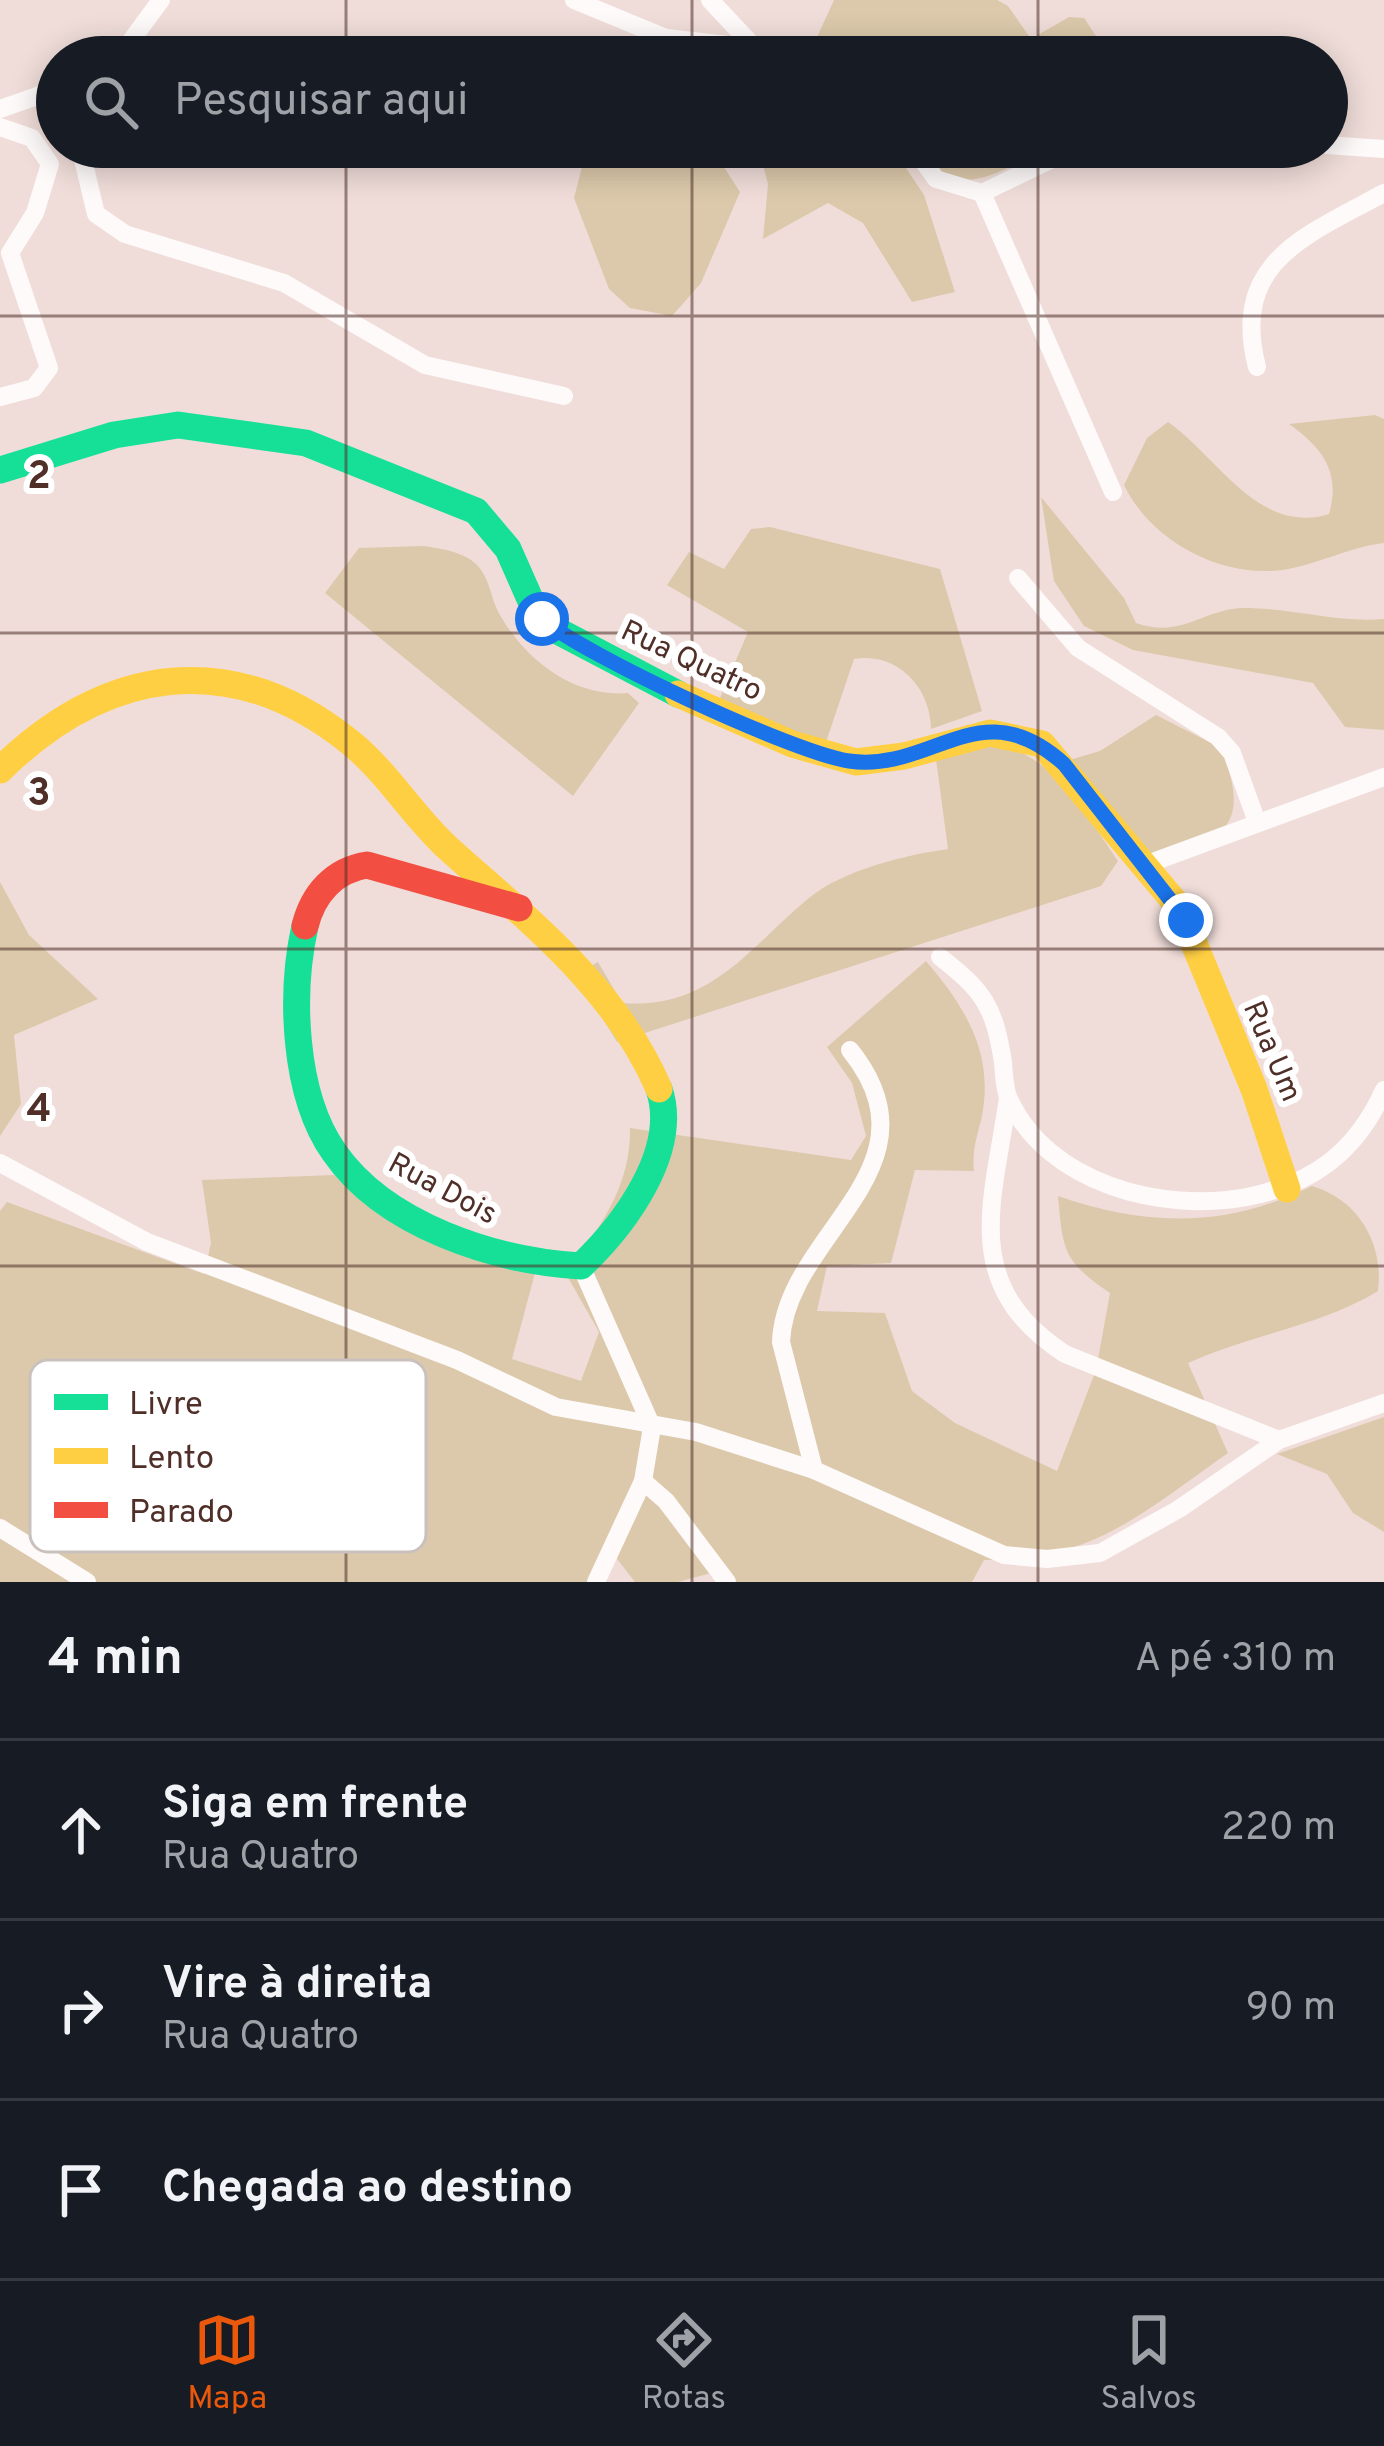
<!DOCTYPE html>
<html lang="pt">
<meta charset="utf-8">
<style>
body{margin:0;font-family:Overpass,sans-serif;background:#242831;color:#f1f3f6}
.stop{position:absolute;width:36px;height:36px;margin:-27px;border:9px solid #1a73e8;border-radius:50%;background:#fff}
.stop.end{background:#1a73e8;border-color:#fff;box-shadow:0 3px 12px #0008}
.list{margin:0;padding:0;list-style:none}
h2{display:flex;justify-content:space-between;align-items:center;height:156px;margin:0;padding:0 48px;font-size:51px}
h2 small{font-size:39px;font-weight:400;color:#9ea1a6}
.list li{display:grid;grid-template-columns:78px 1fr auto;gap:36px;align-items:center;box-sizing:border-box;height:180px;padding:0 48px;border-top:3px solid #363941}
.list b{display:block;font-size:45px;white-space:nowrap}
.list p{margin:0;font-size:39px;white-space:nowrap;color:#9ea1a6}
.list em{font-size:39px;font-style:normal;color:#9ea1a6}
.icon{flex:none;width:66px;height:66px;fill:none;stroke:currentColor;stroke-width:2;stroke-linecap:round;stroke-linejoin:round}
.map{position:relative;flex:none;width:1384px;height:1582px;overflow:hidden}
.search{position:absolute;background:#171b24;box-shadow:0 6px 30px #0003;left:36px;right:36px;top:36px;height:132px;display:flex;align-items:center;gap:30px;box-sizing:border-box;padding:0 42px;border-radius:66px;color:#9ea1a6;font-size:45px}
.sheet{height:696px;background:#171b24}
nav{display:flex;justify-content:space-around;align-items:center;box-sizing:border-box;height:168px;border-top:3px solid #363941;background:#171b24;font-size:33px;color:#9ea1a6}
nav a{display:grid;justify-items:center;gap:6px}
nav .on{color:#ea580c}
.map>svg:first-child{display:block}
.green{fill:#dcc9ab}
.lines{fill:none;stroke-linecap:round;stroke-linejoin:round}
.street{stroke:#fdfaf9;stroke-width:18}
.fast{stroke:#16e098;stroke-width:27}
.slow{stroke:#ffcf43;stroke-width:27}
.jam{stroke:#f24e42;stroke-width:27}
.route{stroke:#1a73e8;stroke-width:15}
.grid{fill:none;stroke:#502f29;stroke-width:3;stroke-opacity:0.55}
.labels{text-anchor:middle;stroke-width:12;stroke-linejoin:round;paint-order:stroke}
.street-label{font-size:30px;fill:#502f29;stroke:#fff}
.key{fill:#fff;stroke:#cac1bf;stroke-width:3}
.key-label{font-size:33px;fill:#502f29}
.grid-label{font-size:39px;text-anchor:middle;font-weight:bold;fill:#502f29;stroke:#fff;stroke-width:12;stroke-linejoin:round;paint-order:stroke}
</style>
<div class="map">
<svg width="1384" height="1582" viewBox="0 0 1384 1582">
<rect width="100%" height="100%" fill="#f0ddd9"/>
<g class="green">
<path d="M834,0H997L1008,6L1031,39L1069,17L1084,18L1110,57H808Z"/>
<path d="M587,147H711L740,192L701,283L672,316L630,308L609,289L574,198Z"/>
<path d="M758,147L894,150L924,195L955,292L912,302L863,223L828,203L763,239L768,184Z"/>
<path d="M920,147H1045C1003,171 950,207 920,147Z"/>
<path d="M1375,415L1384,419V543C1349,547 1317,565 1282,570C1220,578 1151,541 1124,485L1147,438L1168,422C1218,457 1259,536 1329,514C1341,473 1323,448 1289,424Z"/>
<path d="M1041,497L1124,598L1136,623C1182,639 1202,609 1244,608C1292,608 1336,623 1384,619V730L1345,727L1313,683L1133,650L1084,626L1054,581Z"/>
<path d="M770,527L940,569L982,711L931,729C931,689 898,651 854,659L823,751L717,705L748,632L667,585L689,552L724,569L751,529Z"/>
<path d="M424,546C441,549 462,551 476,564C491,579 490,598 500,615C526,661 575,698 628,693L639,703L573,796L325,593L359,548Z"/>
<path d="M1156,715L1221,748C1257,838 1213,843 1137,856L1066,761L1100,751Z"/>
<path d="M990,738C1063,766 1076,800 1118,861L1101,886L617,1042L576,975L598,962L622,1003C712,1010 750,946 809,898C843,870 905,855 948,849L935,752Z"/>
<path d="M0,882L29,935L98,999L14,1035L21,1104L0,1136Z"/>
<path d="M926,961C965,1007 994,1052 982,1116C977,1137 972,1149 974,1171L915,1170L891,1263L827,1266L817,1311L885,1313L912,1391L955,1423L1057,1471L1096,1370L1110,1293C1063,1261 1063,1251 1058,1196C1148,1227 1226,1228 1312,1186C1359,1200 1384,1244 1378,1291C1321,1326 1249,1335 1188,1363L1228,1453C1142,1513 1094,1561 984,1560L972,1582H720L711,1573L678,1582H635L614,1555L589,1582H0V1211L7,1202L204,1274L211,1243L202,1180L334,1175L419,1231L535,1273L512,1359L581,1381L599,1332L566,1274C599,1228 631,1187 630,1128L851,1160L866,1136L852,1083L827,1047Z"/>
<path d="M1384,1417V1532L1353,1513L1327,1474L1277,1454Z"/>
</g>
<g class="lines">
<g class="street">
<path d="M574,0L666,38L755,48L774,57"/>
<path d="M710,0L755,48"/>
<path d="M119,57L161,0"/>
<path d="M0,109L57,89"/>
<path d="M0,127L32,138L50,164L35,213L10,253L49,368L34,388L0,397"/>
<path d="M1327,145L1384,149"/>
<path d="M80,147L96,214L125,234L284,283L425,365L564,396"/>
<path d="M913,147L936,179L982,193L1077,147"/>
<path d="M982,193L1113,492"/>
<path d="M1257,367C1230,262 1305,236 1384,193"/>
<path d="M1018,578L1078,648L1218,737L1232,753L1257,822"/>
<path d="M1142,866L1384,777"/>
<path d="M940,957C985,992 994,1007 1003,1062C1004,1073 1004,1089 1009,1099C1048,1184 1162,1213 1247,1197C1313,1184 1356,1152 1384,1090"/>
<path d="M1008,1098C993,1203 959,1285 1065,1354L1279,1440"/>
<path d="M0,1163L147,1242L457,1360L556,1407L696,1432L814,1470L1004,1555L1047,1559L1100,1553L1179,1509L1279,1440L1384,1403"/>
<path d="M581,1266L652,1427"/>
<path d="M814,1470L781,1342C785,1234 946,1169 850,1050"/>
<path d="M643,1481L666,1501L727,1582"/>
<path d="M0,1528L87,1582"/>
<path d="M596,1582L643,1481L652,1427"/>
</g>
<g class="fast">
<path d="M0,470L114,435L178,425L306,443L476,511L508,549L534,608L554,629L678,694"/>
<path d="M305,926C290,993 293,1094 334,1152C385,1226 496,1261 581,1266C624,1225 680,1151 659,1089"/>
</g>
<g class="slow">
<path d="M678,694L792,744L856,762L904,756L990,733L1042,744L1179,907L1254,1089L1287,1189"/>
<path d="M0,770C105,667 231,646 351,743C389,774 414,818 450,850C529,921 616,988 659,1089"/>
</g>
<path class="jam" d="M305,926C313,894 334,870 367,865L519,908"/>
</g>
<g class="lines">
<path class="route" d="M542,619C584,655 794,753 849,761C933,773 980,688 1064,764L1186,920"/>
</g>
<path class="grid" d="M346,0V57M692,0V57M1038,0V57M346,147V1582M692,147V1582M1038,147V1582M0,316H1384M0,633H1384M0,949H1384M0,1266H1384"/>
<g class="labels">
<g class="street-label">
<text transform="translate(692 660) rotate(25)" y="10">Rua Quatro</text>
<text transform="translate(1273 1051) rotate(67)" y="10">Rua Um</text>
<text transform="translate(443 1188) rotate(28)" y="10">Rua Dois</text>
</g>
</g>
<rect x="30" y="1360" width="396" height="192" rx="18" class="key"/>
<rect x="54" y="1394" width="54" height="16" fill="#16e098"/>
<rect x="54" y="1448" width="54" height="16" fill="#ffcf43"/>
<rect x="54" y="1502" width="54" height="16" fill="#f24e42"/>
<g class="key-label">
<text x="129" y="1414">Livre</text>
<text x="129" y="1468">Lento</text>
<text x="129" y="1522">Parado</text>
</g>
<g class="grid-label">
<text x="39" y="488">2</text>
<text x="39" y="805">3</text>
<text x="39" y="1121">4</text>
</g>
</svg>
<div class="stop" style="left:542px;top:619px"></div>
<div class="stop end" style="left:1186px;top:920px"></div>
<div class="search"><svg class="icon" aria-label="search" viewBox="0 0 24 24"><circle cx="10" cy="10" r="6"/><path d="M15 15l6 6"/></svg>Pesquisar aqui</div>
</div>
<section class="sheet">
<h2>4 min<small>A pé · 310 m</small></h2>
<ul class="list">
<li><svg class="icon" aria-label="ahead" viewBox="0 0 24 24"><path d="M12 20V5M6 11l6-6 6 6"/></svg><div><b>Siga em frente</b><p>Rua Quatro</p></div><em>220 m</em></li>
<li><svg class="icon" aria-label="right" viewBox="0 0 24 24"><path d="M7 20v-9h11M14 6l5 5-5 5"/></svg><div><b>Vire à direita</b><p>Rua Quatro</p></div><em>90 m</em></li>
<li><svg class="icon" aria-label="arrive" viewBox="0 0 24 24"><path d="M6 21V4h12l-3 4 3 4H6"/></svg><div><b>Chegada ao destino</b></div></li>
</ul>
</section>
<nav>
<a class="on"><svg class="icon" aria-label="map" viewBox="0 0 24 24"><path d="M3 6l6-2 6 2 6-2v14l-6 2-6-2-6 2zM9 4v14M15 6v14"/></svg>Mapa</a>
<a><svg class="icon" aria-label="directions" viewBox="0 0 24 24"><path d="M12 3l9 9-9 9-9-9zM9 14v-3h6M13 9l2 2-2 2"/></svg>Rotas</a>
<a><svg class="icon" aria-label="saved" viewBox="0 0 24 24"><path d="M7 4h10v16l-5-4-5 4z"/></svg>Salvos</a>
</nav>
